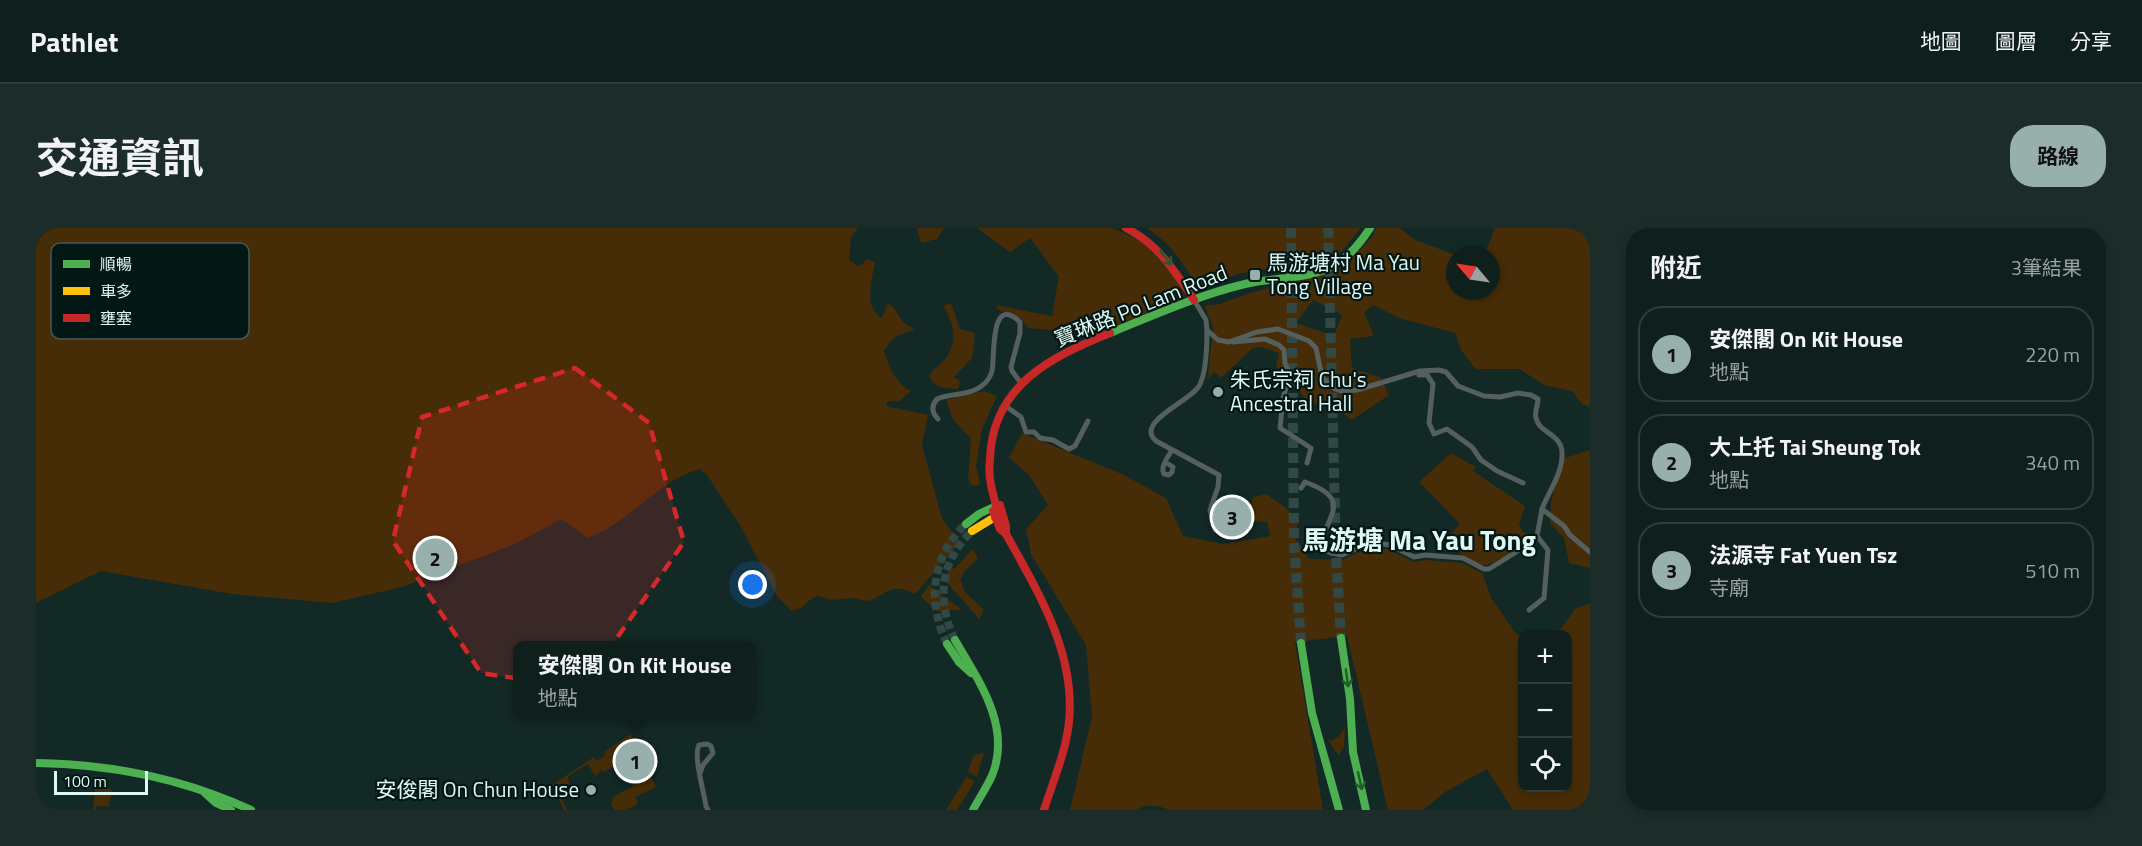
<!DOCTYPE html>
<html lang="zh-TW">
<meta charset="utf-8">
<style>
body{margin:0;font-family:"Titillium Web","Noto Sans TC",sans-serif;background:#1c2c29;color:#f1f3f6}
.controls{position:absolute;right:18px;bottom:18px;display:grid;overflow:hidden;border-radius:12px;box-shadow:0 3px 9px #0003}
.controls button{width:54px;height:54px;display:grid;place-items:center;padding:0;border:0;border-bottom:2px solid #2e3d3b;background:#0e1f1c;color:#f1f3f6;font:30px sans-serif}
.compass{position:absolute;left:1410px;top:18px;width:54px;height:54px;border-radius:50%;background:#0e1f1c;box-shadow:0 3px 9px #0003;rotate:299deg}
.scale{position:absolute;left:18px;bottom:15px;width:94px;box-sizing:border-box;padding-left:6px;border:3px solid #def8f4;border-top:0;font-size:16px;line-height:21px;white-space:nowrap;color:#def8f4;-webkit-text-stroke:4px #031715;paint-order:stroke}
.you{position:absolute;left:717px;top:357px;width:21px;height:21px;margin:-15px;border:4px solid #fff;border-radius:50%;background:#1a73e8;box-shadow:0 0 0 9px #1a73e833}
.badge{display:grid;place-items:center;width:39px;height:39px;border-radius:50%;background:#97b0ac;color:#111;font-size:20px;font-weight:700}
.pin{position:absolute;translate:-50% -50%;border:3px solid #fff;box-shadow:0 2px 6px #0006}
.popup{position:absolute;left:477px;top:413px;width:243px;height:78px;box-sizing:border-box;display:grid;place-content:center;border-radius:12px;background:#0e1f1c;filter:drop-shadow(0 2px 4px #0005);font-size:20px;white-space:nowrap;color:#9ba2a3}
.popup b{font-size:22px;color:#f1f3f6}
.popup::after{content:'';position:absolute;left:50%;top:100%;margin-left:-12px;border:12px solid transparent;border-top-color:#0e1f1c}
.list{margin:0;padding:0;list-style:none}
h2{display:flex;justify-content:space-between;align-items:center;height:78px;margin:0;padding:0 24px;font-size:26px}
h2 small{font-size:20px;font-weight:400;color:#9ba2a3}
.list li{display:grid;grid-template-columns:39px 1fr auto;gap:18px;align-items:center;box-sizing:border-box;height:96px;margin:0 12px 12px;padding:0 12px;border:2px solid #2e3d3b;border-radius:24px}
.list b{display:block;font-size:22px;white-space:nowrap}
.list p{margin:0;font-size:20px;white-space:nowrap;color:#9ba2a3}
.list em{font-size:20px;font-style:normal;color:#9ba2a3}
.icon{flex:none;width:33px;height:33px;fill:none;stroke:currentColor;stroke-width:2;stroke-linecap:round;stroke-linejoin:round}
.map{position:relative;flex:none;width:1554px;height:582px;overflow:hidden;border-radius:24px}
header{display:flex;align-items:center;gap:36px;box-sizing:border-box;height:84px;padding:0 30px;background:#0e1f1c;border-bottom:2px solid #2e3d3b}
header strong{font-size:28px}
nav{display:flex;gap:33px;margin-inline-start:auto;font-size:21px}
.intro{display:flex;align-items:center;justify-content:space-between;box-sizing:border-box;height:144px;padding:0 36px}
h1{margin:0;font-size:42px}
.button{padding:15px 27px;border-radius:24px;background:#97b0ac;color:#111;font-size:21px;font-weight:700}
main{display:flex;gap:36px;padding:0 36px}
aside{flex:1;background:#0e1f1c;border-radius:24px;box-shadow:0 3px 9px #0003}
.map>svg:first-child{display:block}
.green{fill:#472d07;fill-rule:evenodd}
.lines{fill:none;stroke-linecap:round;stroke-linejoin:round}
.secondary-tunnel{stroke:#314845;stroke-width:8;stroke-dasharray:8 4;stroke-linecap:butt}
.highway-tunnel{stroke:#314845;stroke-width:10;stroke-dasharray:10 5;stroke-linecap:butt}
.street{stroke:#555f5d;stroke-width:5}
.fast{stroke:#4caf50;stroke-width:8}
.slow{stroke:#ffc107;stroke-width:8}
.jam{stroke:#c62828;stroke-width:8}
.oneway{stroke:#245b30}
.marked{fill:#d62828;fill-opacity:0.2;stroke:#d62828;stroke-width:4.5;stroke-dasharray:12 8;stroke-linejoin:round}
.poi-dot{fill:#97b0ac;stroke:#031715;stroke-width:2}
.labels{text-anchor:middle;stroke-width:4.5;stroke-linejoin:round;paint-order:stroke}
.poi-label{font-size:21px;fill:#def8f4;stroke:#031715;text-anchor:start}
.street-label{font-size:21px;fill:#def8f4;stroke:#031715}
.district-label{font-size:27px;font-weight:bold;fill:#def8f4;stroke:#031715}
.key{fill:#031715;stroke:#455a58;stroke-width:1.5}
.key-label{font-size:16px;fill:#def8f4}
</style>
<header>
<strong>Pathlet</strong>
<nav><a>地圖</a><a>圖層</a><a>分享</a></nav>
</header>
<div class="intro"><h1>交通資訊</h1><a class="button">路線</a></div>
<main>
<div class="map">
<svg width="1554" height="582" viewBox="0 0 1554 582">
<rect width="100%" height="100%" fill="#122926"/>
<g class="green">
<path d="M0,0H822L815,9L813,32L821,38L827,36L830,31L839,34C836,52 827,79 846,90L852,75C864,83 861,94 880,102C864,105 856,109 848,123C853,139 860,156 875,163L863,173H852L850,178L892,187L886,217L906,291L924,314L879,366L868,361H857L833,373L815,370L797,372L781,368L775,371L765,380L755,383L741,368L705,299L671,247L663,241C617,256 596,293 552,310L525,291L479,316L366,359L296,375L196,366L65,343L0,375Z"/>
<path d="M881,0H908L901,11L885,15Z"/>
<path d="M941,0H1076L1099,10L1112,19L1136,45L1149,69L1061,106L992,100L985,90L961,81L960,77L1016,88L1023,49L994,10L974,24Z"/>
<path d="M1111,0H1325L1305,24L1283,32L1202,46L1163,59C1144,33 1139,19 1111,0Z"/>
<path d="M1340,0H1364L1379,12L1420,27L1419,63H1455V27H1448L1459,1L1456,0H1554V179L1546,176L1536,163L1508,157L1484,141H1440L1425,122L1419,105L1363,90L1337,77L1328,84L1338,108L1314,111L1316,140L1344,149L1353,167L1316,192L1296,177L1271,175L1259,154L1240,138L1243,125L1225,119L1217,120L1185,150L1179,144L1170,152L1172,148L1177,99L1169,78L1184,76L1214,65L1306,41L1337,8ZM1277,72L1306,87L1298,108L1260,95Z"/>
<path d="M915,75L924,101L939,105L936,130L918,149L924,153L922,161C909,160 899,161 893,148C897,141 904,137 909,131C923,113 918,96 907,78Z"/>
<path d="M948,163L961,168L946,201L940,237L944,256L941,258L935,257L932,250L935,211L917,191L910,172Z"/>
<path d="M986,205L1088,247L1130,270L1147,308L1187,316L1234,308L1231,294L1212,293L1217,269L1230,266L1249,279L1262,293L1259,310L1273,331L1306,332L1335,319L1353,322L1378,334L1389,332L1427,335L1447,346L1454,368L1480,406L1486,409V560H1532V406H1516L1526,399L1540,380L1554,375V582H1475L1476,580L1451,541L1409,564L1387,582H1352L1311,408L1259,414L1287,582H1133C1122,577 1110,576 1100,582H1034L1056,489L1050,417L995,326L990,301L1012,277L993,247L973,230Z"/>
<path d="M1554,222V340L1533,335L1528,310L1514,295L1515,275L1526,231Z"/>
<path d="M1415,225L1440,239L1437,243L1489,278L1483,296L1487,304L1496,307L1494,310C1487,317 1460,336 1450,337C1438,337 1418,321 1411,312V310L1424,296L1383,254Z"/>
<path d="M937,321L942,330L929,343L924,352L929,364L948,382L943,391L909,352L912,343L919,340Z"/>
<path d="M893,357L926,382L899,383L885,368Z"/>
<path d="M1309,499L1308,519L1303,527L1299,523L1291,510L1296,513L1300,509L1302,510Z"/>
<path d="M595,506L598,513L595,515L597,518L581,525L577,530L580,538L567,544L564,541L563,546L559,548L552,536L532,548L534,559L524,562L523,565L531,582H528L516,557L558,529L560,533L569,528L568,524Z"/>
<path d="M948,525L941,549L932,544L938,527Z"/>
<path d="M609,544L614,547L620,559L599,569L602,576L590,582H578L575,576L577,569L596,559L604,547Z"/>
<path d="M930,549L939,553L921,582H910Z"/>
<path d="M59,558L76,562L73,579L61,578L60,582H57Z"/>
</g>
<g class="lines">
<g class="secondary-tunnel">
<path d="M919,412C900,373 904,333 936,303"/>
<path d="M911,416C891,374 895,329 930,296"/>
</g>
<g class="highway-tunnel">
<path d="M1255,0L1258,313L1265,415"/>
<path d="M1292,0L1300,324L1305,410"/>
</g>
<g class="street">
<path d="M1158,72L1170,92L1171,102L1182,112L1193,114L1221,104L1242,101L1273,113L1280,120L1286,149L1297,160L1305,163L1321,162L1384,143L1403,142L1410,144L1422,158L1448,168L1464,169L1482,165L1495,167L1502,171C1502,178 1498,184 1500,190C1503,206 1527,205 1526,227C1526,246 1512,265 1506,281L1528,298L1534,307L1554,324"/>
<path d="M1171,102C1171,116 1170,146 1163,158C1155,173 1098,194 1120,213L1183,247L1182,259L1174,282L1179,302"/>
<path d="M1197,114L1229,111L1243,117L1248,122L1249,135L1254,147L1247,170L1244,200L1275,220L1271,235"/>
<path d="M1383,147H1391L1397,156L1393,195L1398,206L1411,201L1436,219L1445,232L1461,243L1487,255"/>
<path d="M968,177L985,189L990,204H998L1004,210L1017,212L1033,221L1039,218L1052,193"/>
<path d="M902,191C896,185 895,178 901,171C917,164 935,169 949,155C952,152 955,147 956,143C959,132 953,64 984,94V105L975,139L976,143L985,155"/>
<path d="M1129,234L1137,239L1136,244L1133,247L1128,246C1124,238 1132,229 1136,222"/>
<path d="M1265,260L1269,254C1316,271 1293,285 1283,320L1295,325L1306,327L1335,314L1354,317L1378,329L1389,327L1427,330L1448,341H1453L1496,314L1501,308L1506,281"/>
<path d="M1493,382L1508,370L1512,322L1501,308"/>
<path d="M664,545L667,537L677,525L675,518L671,516L663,517C657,528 668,564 670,578L672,582"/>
</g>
<g class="fast">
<path d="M1074,105C1118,87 1163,67 1209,56C1238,49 1272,52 1299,37C1314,28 1325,14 1334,0"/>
<path d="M930,296L943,286L962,277"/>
<path d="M1305,410L1314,471L1317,524L1330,582"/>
<path d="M919,412C942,452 975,497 957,545C952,558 943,570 937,582"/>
<path d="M1265,415L1276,485L1303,582"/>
<path d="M911,416L923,434L935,445"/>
<path d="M0,535C74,536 148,551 215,582"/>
<path d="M169,565L180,575L195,582"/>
</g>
<path class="slow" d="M936,303L959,289"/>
<g class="jam">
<path d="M1090,0C1122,16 1139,43 1158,72"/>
<path d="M964,277L970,298V306"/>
<path d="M957,283L964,301L970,306C1002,364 1040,425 1033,494C1030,524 1017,553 1008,582"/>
<path d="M959,289C962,277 957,269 955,257C953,248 953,239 954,230C957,157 1015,129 1074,105"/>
</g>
</g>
<defs><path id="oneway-shaft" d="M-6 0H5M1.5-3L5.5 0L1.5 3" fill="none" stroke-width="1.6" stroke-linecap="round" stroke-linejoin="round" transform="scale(1.5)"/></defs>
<g class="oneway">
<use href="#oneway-shaft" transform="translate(1130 30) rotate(50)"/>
<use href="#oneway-shaft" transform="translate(1311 450) rotate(82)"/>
<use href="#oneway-shaft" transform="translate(1324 553) rotate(77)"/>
</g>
<path class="marked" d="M539,140L613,195L648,314L546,460L445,445L357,313L386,189Z"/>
<g class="poi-dot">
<rect x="1213" y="41" width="12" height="12" rx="3"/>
<circle cx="1182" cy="164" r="6"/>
<circle cx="555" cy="562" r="6"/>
</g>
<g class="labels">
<g class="poi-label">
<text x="1231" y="42">馬游塘村 Ma Yau<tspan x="1231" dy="24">Tong Village</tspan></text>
<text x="1194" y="159">朱氏宗祠 Chu's<tspan x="1194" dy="24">Ancestral Hall</tspan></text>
<text x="543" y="569" text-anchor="end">安俊閣 On Chun House</text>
</g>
<g class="street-label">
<text transform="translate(1105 78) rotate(-22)" y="7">寶琳路 Po Lam Road</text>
</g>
<g class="district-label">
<text x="1383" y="322">馬游塘 Ma Yau Tong</text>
</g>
</g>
<rect x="15" y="15" width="198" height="96" rx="9" class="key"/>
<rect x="27" y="32" width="27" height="8" fill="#4caf50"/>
<rect x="27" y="59" width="27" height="8" fill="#ffc107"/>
<rect x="27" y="86" width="27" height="8" fill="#c62828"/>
<g class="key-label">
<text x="64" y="42">順暢</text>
<text x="64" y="69">車多</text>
<text x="64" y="96">壅塞</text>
</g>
</svg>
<div class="controls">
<button>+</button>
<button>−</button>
<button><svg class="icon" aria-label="locate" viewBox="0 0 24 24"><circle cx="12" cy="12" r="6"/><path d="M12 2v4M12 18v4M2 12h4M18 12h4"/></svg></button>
</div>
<svg class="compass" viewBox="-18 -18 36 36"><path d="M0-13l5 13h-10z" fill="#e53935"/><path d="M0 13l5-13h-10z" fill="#9ba2a3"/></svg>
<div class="scale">100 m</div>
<div class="you"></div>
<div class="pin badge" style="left:599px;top:533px">1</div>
<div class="popup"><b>安傑閣 On Kit House</b>地點</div>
<div class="pin badge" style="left:399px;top:330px">2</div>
<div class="pin badge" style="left:1196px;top:289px">3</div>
</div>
<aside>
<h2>附近<small>3筆結果</small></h2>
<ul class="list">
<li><span class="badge">1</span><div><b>安傑閣 On Kit House</b><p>地點</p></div><em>220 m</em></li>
<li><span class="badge">2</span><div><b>大上托 Tai Sheung Tok</b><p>地點</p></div><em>340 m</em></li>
<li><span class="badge">3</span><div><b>法源寺 Fat Yuen Tsz</b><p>寺廟</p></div><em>510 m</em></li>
</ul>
</aside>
</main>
